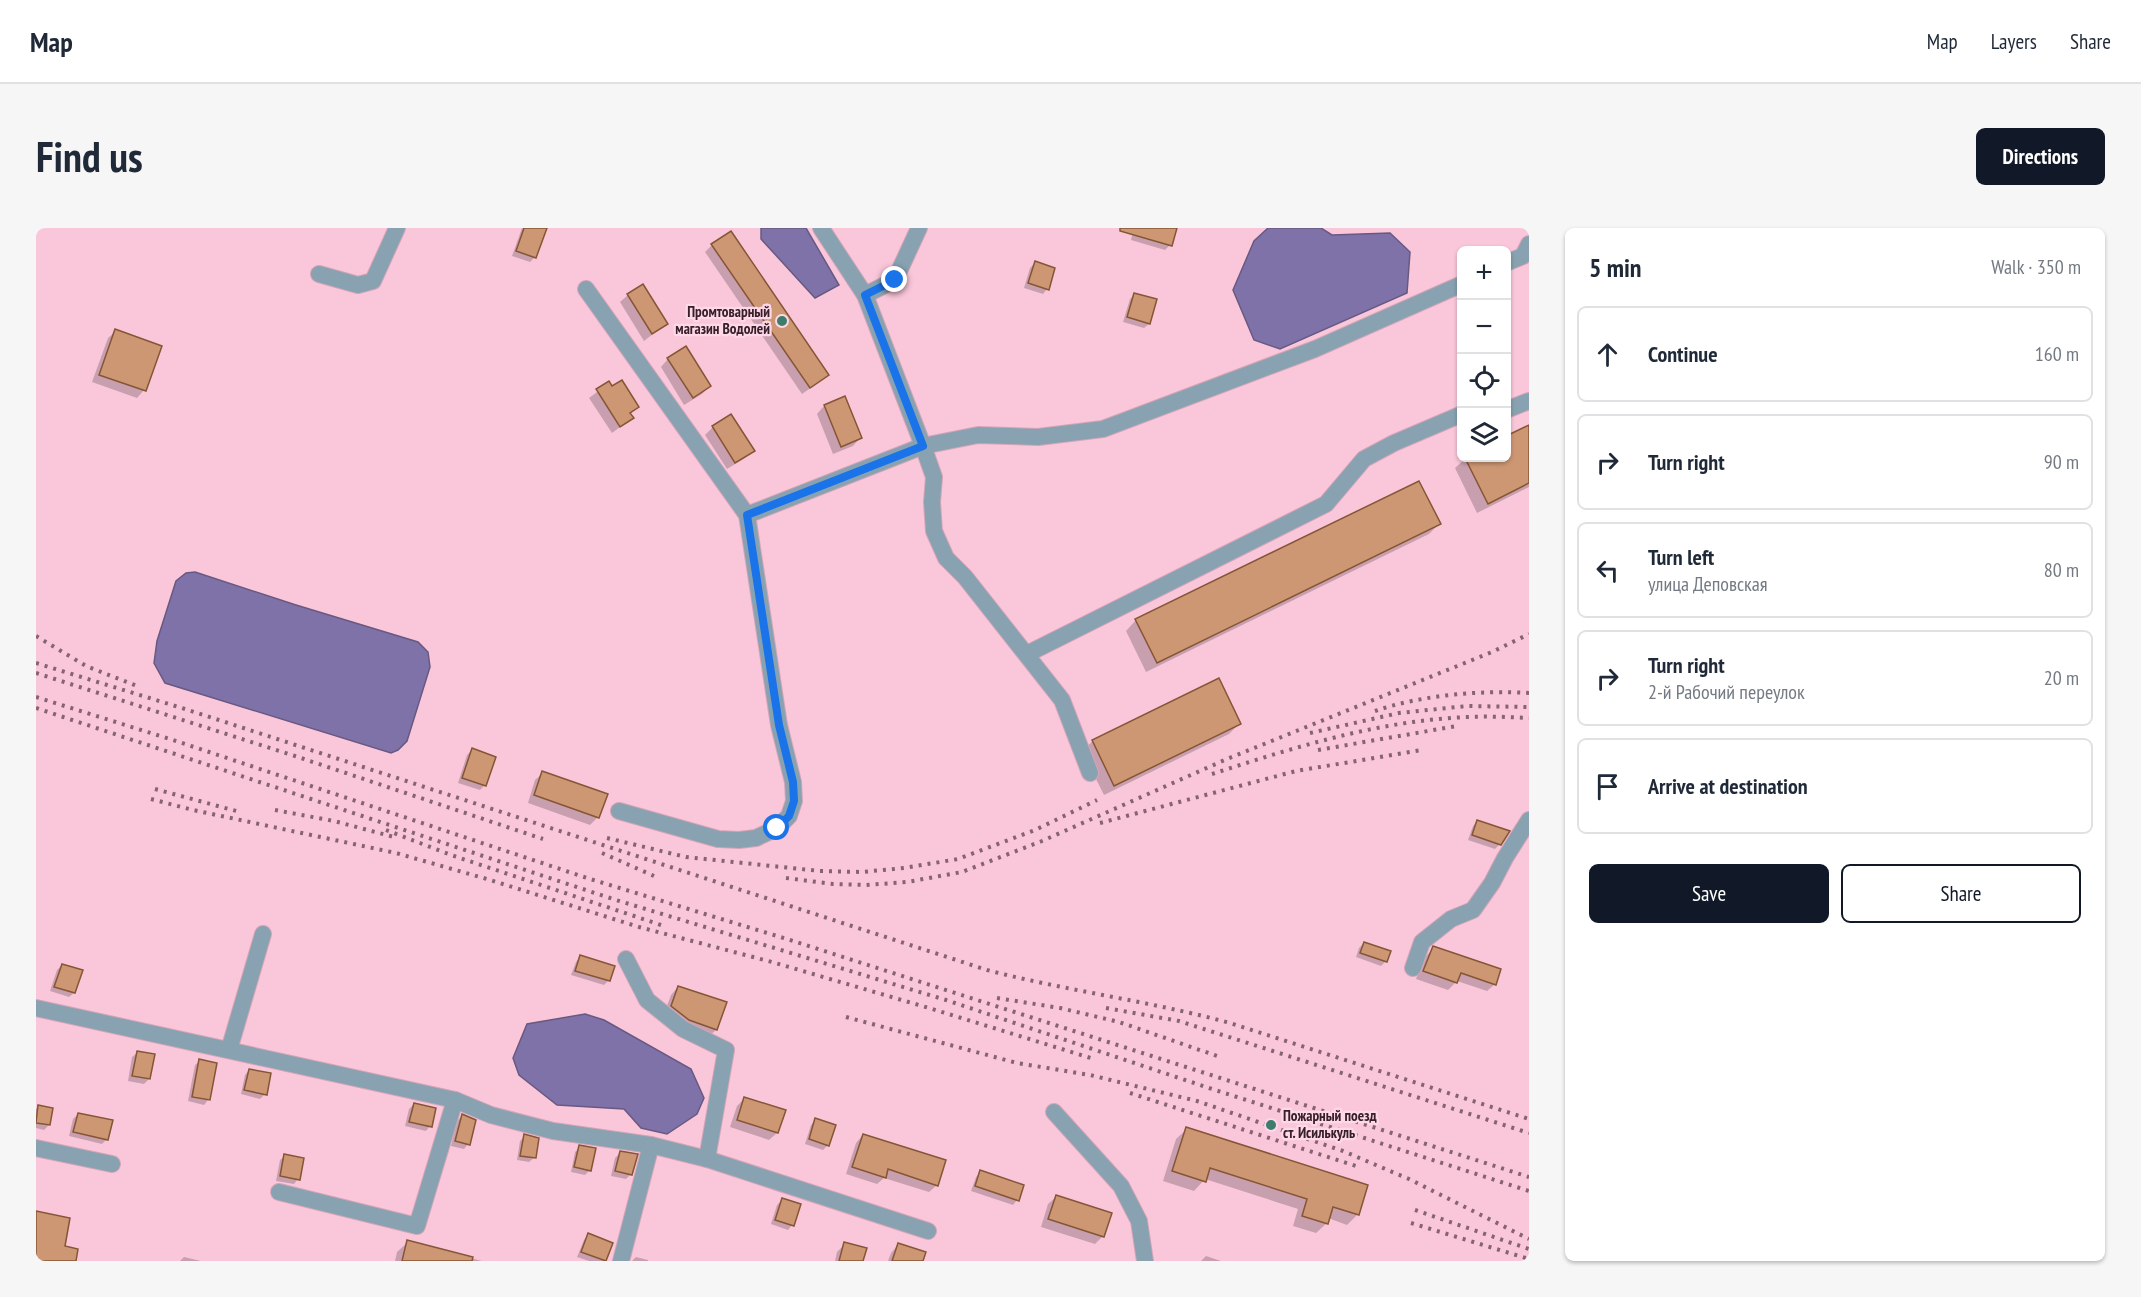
<!DOCTYPE html>
<meta charset="utf-8">
<style>
body{margin:0;font-family:"PT Sans Narrow",sans-serif;background:#f6f6f7;color:#1f2937}
.controls{position:absolute;right:18px;top:18px;display:grid;overflow:hidden;border-radius:9px;box-shadow:0 2px 4px #0004}
.controls button{width:54px;height:54px;display:grid;place-items:center;padding:0;border:0;border-bottom:2px solid #e0e1e3;background:#fff;color:#1f2937;font:30px sans-serif}
.stop{position:absolute;width:18px;height:18px;margin:-14px;border:4px solid #1a73e8;border-radius:50%;background:#fff}
.stop.end{background:#1a73e8;border-color:#fff;box-shadow:0 2px 6px #0008}
.list{margin:0;padding:0;list-style:none}
h2{display:flex;justify-content:space-between;align-items:center;height:78px;margin:0;padding:0 24px;font-size:26px}
h2 small{font-size:20px;font-weight:400;color:#747a83}
.list li{display:grid;grid-template-columns:39px 1fr auto;gap:18px;align-items:center;box-sizing:border-box;height:96px;margin:0 12px 12px;padding:0 12px;border:2px solid #e0e1e3;border-radius:9px}
.list b{display:block;font-size:22px;white-space:nowrap}
.list p{margin:0;font-size:20px;white-space:nowrap;color:#747a83}
.list em{font-size:20px;font-style:normal;color:#747a83}
.actions{display:flex;gap:12px;padding:18px 24px}
.actions a{flex:1;padding:14px 0;border:2px solid #111827;border-radius:9px;text-align:center;font-size:21px;color:#111827}
.actions .main{background:#111827;color:#fff}
.icon{flex:none;width:33px;height:33px;fill:none;stroke:currentColor;stroke-width:2;stroke-linecap:round;stroke-linejoin:round}
.map{position:relative;flex:none;width:1493px;height:1033px;overflow:hidden;border-radius:9px}
header{display:flex;align-items:center;gap:36px;box-sizing:border-box;height:84px;padding:0 30px;background:#fff;border-bottom:2px solid #e0e1e3}
header strong{font-size:28px}
nav{display:flex;gap:33px;margin-inline-start:auto;font-size:21px}
.intro{display:flex;align-items:center;justify-content:space-between;box-sizing:border-box;height:144px;padding:0 36px}
h1{margin:0;font-size:42px}
.button{padding:15px 27px;border-radius:9px;background:#111827;color:#fff;font-size:21px;font-weight:700}
main{display:flex;gap:36px;padding:0 36px}
aside{flex:1;background:#fff;border-radius:9px;box-shadow:0 2px 4px #0004}
.map>svg:first-child{display:block}
.water{fill:#7e72a8;stroke:#695982;stroke-width:1.5}
.shadow{fill:#0003}
.building{fill:#ce9774;stroke:#855535;stroke-width:1.5}
.lines{fill:none;stroke-linecap:round;stroke-linejoin:round}
.minor-casing{stroke:#d3a6b7;stroke-width:18}
.minor{stroke:#88a2b1;stroke-width:16}
.rail{stroke:#856371;stroke-width:4;stroke-dasharray:3 6;stroke-linecap:butt}
.route{stroke:#1a73e8;stroke-width:8}
.poi-dot{fill:#3d7d6c;stroke:#ffd8e7;stroke-width:2}
.labels{text-anchor:middle;stroke-width:4.5;stroke-linejoin:round;paint-order:stroke}
.poi-label{font-size:15px;font-weight:bold;fill:#37202a;stroke:#ffd8e7;text-anchor:end}
</style>
<header>
<strong>Map</strong>
<nav><a>Map</a><a>Layers</a><a>Share</a></nav>
</header>
<div class="intro"><h1>Find us</h1><a class="button">Directions</a></div>
<main>
<div class="map">
<svg width="1493" height="1033" viewBox="0 0 1493 1033">
<rect width="100%" height="100%" fill="#fac7da"/>
<g class="water">
<path d="M725,0H770L803,57L779,70L725,11Z"/>
<path d="M1232,0H1285L1296,7L1354,5L1374,24L1371,65L1244,121L1218,112L1197,62L1218,13Z"/>
<path d="M159,344L260,377L382,414L392,424L394,439L371,513L362,522L355,525L129,455L118,435L121,413L140,353L150,345Z"/>
<path d="M549,786L568,792L655,841L668,870L661,886L631,906L605,900L588,881L521,877L483,847L477,830L491,796Z"/>
</g>
<g class="shadow">
<path d="M486,0H509L499,29L494,34L476,28Z"/>
<path d="M1098,0H1139L1134,17L1129,22L1095,12Z"/>
<path d="M676,17L791,146L783,154L766,166L669,24Z"/>
<path d="M999,35L1011,61L1007,66L988,60L994,40Z"/>
<path d="M1099,66L1113,96L1108,100L1087,94L1094,71Z"/>
<path d="M592,67L630,96L608,113L584,74Z"/>
<path d="M80,103L124,119L108,162L101,170L56,154L72,110Z"/>
<path d="M632,131L674,158L666,166L648,177L625,139Z"/>
<path d="M573,155L576,160L602,179L594,186L596,190L576,205L553,170Z"/>
<path d="M808,170L824,210L817,218L797,226L781,186L788,178Z"/>
<path d="M695,188L717,222L709,230L691,241L669,207L677,199Z"/>
<path d="M1493,199V259L1441,285L1419,240L1430,230H1470Z"/>
<path d="M1403,296L1393,306L1110,444L1090,403L1100,392Z"/>
<path d="M1203,496L1193,506L1068,567L1046,523L1057,513Z"/>
<path d="M436,522L458,530L448,558L444,562L422,555L431,527Z"/>
<path d="M507,545L562,589L554,597L492,575L499,552Z"/>
<path d="M1442,593L1464,616L1459,621L1432,612L1437,598Z"/>
<path d="M1328,715L1350,733L1345,738L1320,729L1323,720Z"/>
<path d="M1398,720L1459,756L1451,763L1421,753L1412,762L1380,751L1388,730Z"/>
<path d="M544,729L573,752L568,757L535,747L540,734Z"/>
<path d="M26,737L38,765L33,769L14,763L21,742Z"/>
<path d="M642,759L680,802L672,809L628,786L635,767Z"/>
<path d="M101,825L113,851L108,856L92,853L96,829Z"/>
<path d="M164,833L172,872L168,877L152,873L159,837Z"/>
<path d="M213,842L229,866L224,871L205,866L209,847Z"/>
<path d="M709,870L748,883L741,905L733,912L694,899L701,878Z"/>
<path d="M378,876L394,898L390,903L369,898L373,881Z"/>
<path d="M2,879L13,897L8,902L0,900V881Z"/>
<path d="M42,886L71,911L66,916L33,908L37,891Z"/>
<path d="M426,888L432,916L428,921L415,918L421,893Z"/>
<path d="M780,892L792,917L787,922L769,916L775,897Z"/>
<path d="M1151,901L1322,986L1311,997L1292,990L1291,995L1280,1005L1257,998L1262,981L1169,951L1158,963L1127,953L1140,911Z"/>
<path d="M827,907L901,957L893,964L848,950L841,956L810,946L820,915Z"/>
<path d="M489,908L498,930L493,934L481,932L484,913Z"/>
<path d="M544,919L554,942L549,947L535,944L539,924Z"/>
<path d="M584,925L595,946L590,951L575,948L579,930Z"/>
<path d="M249,928L262,951L258,956L240,953L244,932Z"/>
<path d="M945,944L981,972L977,977L935,963L940,949Z"/>
<path d="M1020,969L1074,986L1066,1009L1059,1016L1005,999L1012,976Z"/>
<path d="M746,972L756,997L752,1002L735,996L741,977Z"/>
<path d="M552,1007L569,1032L568,1033H553L541,1029L548,1012Z"/>
<path d="M372,1014L446,1033H359L361,1024Z"/>
<path d="M809,1016L825,1033H799L801,1024Z"/>
<path d="M862,1017L886,1033H852L855,1025Z"/>
<path d="M1170,1028L1185,1033H1165Z"/>
<path d="M148,1029L165,1033H144Z"/>
<path d="M600,1029L612,1032V1033H596Z"/>
</g>
<g class="building">
<path d="M488,0H511L500,30L480,23Z"/>
<path d="M1084,0H1141L1136,18L1084,3Z"/>
<path d="M695,3L793,147L774,160L675,16Z"/>
<path d="M999,33L1019,40L1013,62L992,55Z"/>
<path d="M607,56L632,96L616,106L591,66Z"/>
<path d="M1098,65L1121,71L1114,96L1091,89Z"/>
<path d="M79,101L126,118L110,163L63,147Z"/>
<path d="M650,118L675,158L657,170L631,130Z"/>
<path d="M586,152L603,179L594,185L598,190L584,199L560,161L573,153L576,158Z"/>
<path d="M809,168L826,210L805,219L788,177Z"/>
<path d="M695,186L719,223L699,235L676,198Z"/>
<path d="M1493,197V255L1452,276L1429,230H1470V208Z"/>
<path d="M1383,253L1405,296L1121,435L1099,391Z"/>
<path d="M1183,450L1205,496L1078,558L1056,512Z"/>
<path d="M436,520L460,529L450,558L426,550Z"/>
<path d="M506,543L572,566L563,590L498,567Z"/>
<path d="M1441,592L1474,603L1465,617L1436,607Z"/>
<path d="M1328,714L1355,723L1351,734L1324,725Z"/>
<path d="M1397,718L1465,741L1460,757L1425,745L1421,755L1387,743Z"/>
<path d="M544,727L579,738L574,753L539,743Z"/>
<path d="M26,736L47,742L39,765L18,759Z"/>
<path d="M642,758L691,774L681,802L653,792L635,778Z"/>
<path d="M101,823L119,826L114,851L96,848Z"/>
<path d="M163,831L181,835L174,872L156,869Z"/>
<path d="M213,841L235,845L231,867L208,862Z"/>
<path d="M708,869L750,882L742,905L701,892Z"/>
<path d="M378,875L400,880L396,899L373,894Z"/>
<path d="M2,877L17,880L14,897L0,895Z"/>
<path d="M42,885L77,892L72,912L37,904Z"/>
<path d="M426,886L440,892L434,917L419,913Z"/>
<path d="M779,890L800,897L793,918L773,911Z"/>
<path d="M1150,899L1332,957L1323,987L1297,979L1292,996L1266,988L1271,971L1174,940L1170,954L1136,943Z"/>
<path d="M488,906L503,910L500,930L484,928Z"/>
<path d="M827,906L910,932L902,958L852,941L850,950L816,939Z"/>
<path d="M543,917L560,920L555,943L538,939Z"/>
<path d="M584,923L602,926L596,947L579,943Z"/>
<path d="M248,926L268,930L264,952L244,948Z"/>
<path d="M944,942L988,957L983,973L939,958Z"/>
<path d="M1020,967L1076,985L1068,1009L1012,991Z"/>
<path d="M746,970L765,976L758,998L739,992Z"/>
<path d="M0,983L34,990L29,1018L42,1021L40,1033H0Z"/>
<path d="M552,1005L577,1015L570,1033L545,1024Z"/>
<path d="M371,1012L437,1029L436,1033H366Z"/>
<path d="M808,1014L831,1020L827,1033H803Z"/>
<path d="M862,1015L890,1024L887,1033H856Z"/>
</g>
<g class="lines">
<g class="minor-casing">
<g id="minor">
<path d="M785,0L829,67L887,218L898,249L896,274L898,303L910,330L929,349L1026,472L1054,545"/>
<path d="M1470,35L1487,28L1493,16"/>
<path d="M283,46L322,57L337,53L361,0"/>
<path d="M550,61L711,287L743,497L757,554L758,573L753,588L741,600L720,610L703,612L682,611L583,583"/>
<path d="M829,67L859,52L883,0"/>
<path d="M1470,182L1493,173"/>
<path d="M711,287L887,218L942,207L1002,209L1067,201L1279,121L1426,56"/>
<path d="M991,426L1290,276L1328,231L1358,215L1426,186"/>
<path d="M590,731L611,772L647,801L690,822L671,931"/>
<path d="M1377,740L1386,714L1415,691L1437,682L1456,655L1469,630L1493,592"/>
<path d="M0,780L419,872L455,887L517,903L615,917L671,931L892,1003"/>
<path d="M193,822L227,706"/>
<path d="M1018,884L1085,958L1103,993L1109,1033"/>
<path d="M0,920L76,936"/>
<path d="M243,964L381,998L419,872"/>
<path d="M585,1033L615,917"/>
</g>
</g>
<use href="#minor" class="minor"/>
<g class="rail">
<path d="M0,408L50,438L101,458"/>
<path d="M0,435L149,481L951,742C1031,763 1114,773 1194,795L1493,891"/>
<path d="M0,445L259,528L507,611"/>
<path d="M0,469L137,512L551,650L751,711L1493,949"/>
<path d="M0,480L580,672L910,772L1173,860L1493,963"/>
<path d="M1339,483C1385,467 1445,462 1493,465"/>
<path d="M1274,505L1363,485L1431,478L1493,479"/>
<path d="M1282,522L1421,498"/>
<path d="M1176,546C1259,519 1345,492 1433,489C1453,488 1473,489 1493,490"/>
<path d="M119,561L204,584"/>
<path d="M115,571L157,582L360,625L451,651L603,699L736,734L893,780L1058,831"/>
<path d="M239,582L298,593L358,609"/>
<path d="M1064,595L1260,543L1386,522"/>
<path d="M350,602L415,627L625,697"/>
<path d="M571,610L650,629L784,643L826,644L868,640L922,631L999,602L1061,572"/>
<path d="M566,625L618,648"/>
<path d="M750,650L797,656L830,657L871,654L926,644L1006,613L1191,531L1456,424L1493,406"/>
<path d="M961,770L1024,780L1083,794L1184,829"/>
<path d="M1070,780L1143,793L1493,905"/>
<path d="M810,789L981,835L1054,847L1161,873L1307,923L1373,951L1493,1011"/>
<path d="M1094,865L1323,939"/>
<path d="M1379,982L1493,1021"/>
<path d="M1375,995L1493,1031"/>
</g>
</g>
<g class="lines">
<path class="route" d="M741,600L753,588L758,573L757,554L743,497L711,287L887,218L829,67L859,52"/>
</g>
<g class="poi-dot">
<circle cx="746" cy="93" r="6"/>
<circle cx="1235" cy="897" r="6"/>
</g>
<g class="labels">
<g class="poi-label">
<text x="734" y="89">Промтоварный<tspan x="734" dy="17">магазин Водолей</tspan></text>
<text x="1247" y="893" text-anchor="start">Пожарный поезд<tspan x="1247" dy="17">ст. Исилькуль</tspan></text>
</g>
</g>
</svg>
<div class="controls">
<button>+</button>
<button>−</button>
<button><svg class="icon" aria-label="locate" viewBox="0 0 24 24"><circle cx="12" cy="12" r="6"/><path d="M12 2v4M12 18v4M2 12h4M18 12h4"/></svg></button>
<button><svg class="icon" aria-label="layers" viewBox="0 0 24 24"><path d="M12 4l9 5-9 5-9-5zM3 14l9 5 9-5"/></svg></button>
</div>
<div class="stop" style="left:741px;top:600px"></div>
<div class="stop end" style="left:859px;top:52px"></div>
</div>
<aside>
<h2>5 min<small>Walk · 350 m</small></h2>
<ul class="list">
<li><svg class="icon" aria-label="ahead" viewBox="0 0 24 24"><path d="M12 20V5M6 11l6-6 6 6"/></svg><div><b>Continue</b></div><em>160 m</em></li>
<li><svg class="icon" aria-label="right" viewBox="0 0 24 24"><path d="M7 20v-9h11M14 6l5 5-5 5"/></svg><div><b>Turn right</b></div><em>90 m</em></li>
<li><svg class="icon" aria-label="left" viewBox="0 0 24 24"><path d="M17 20v-9H6M10 6l-5 5 5 5"/></svg><div><b>Turn left</b><p>улица Деповская</p></div><em>80 m</em></li>
<li><svg class="icon" aria-label="right" viewBox="0 0 24 24"><path d="M7 20v-9h11M14 6l5 5-5 5"/></svg><div><b>Turn right</b><p>2-й Рабочий переулок</p></div><em>20 m</em></li>
<li><svg class="icon" aria-label="arrive" viewBox="0 0 24 24"><path d="M6 21V4h12l-3 4 3 4H6"/></svg><div><b>Arrive at destination</b></div></li>
</ul>
<div class="actions"><a class="main">Save</a><a>Share</a></div>
</aside>
</main>
